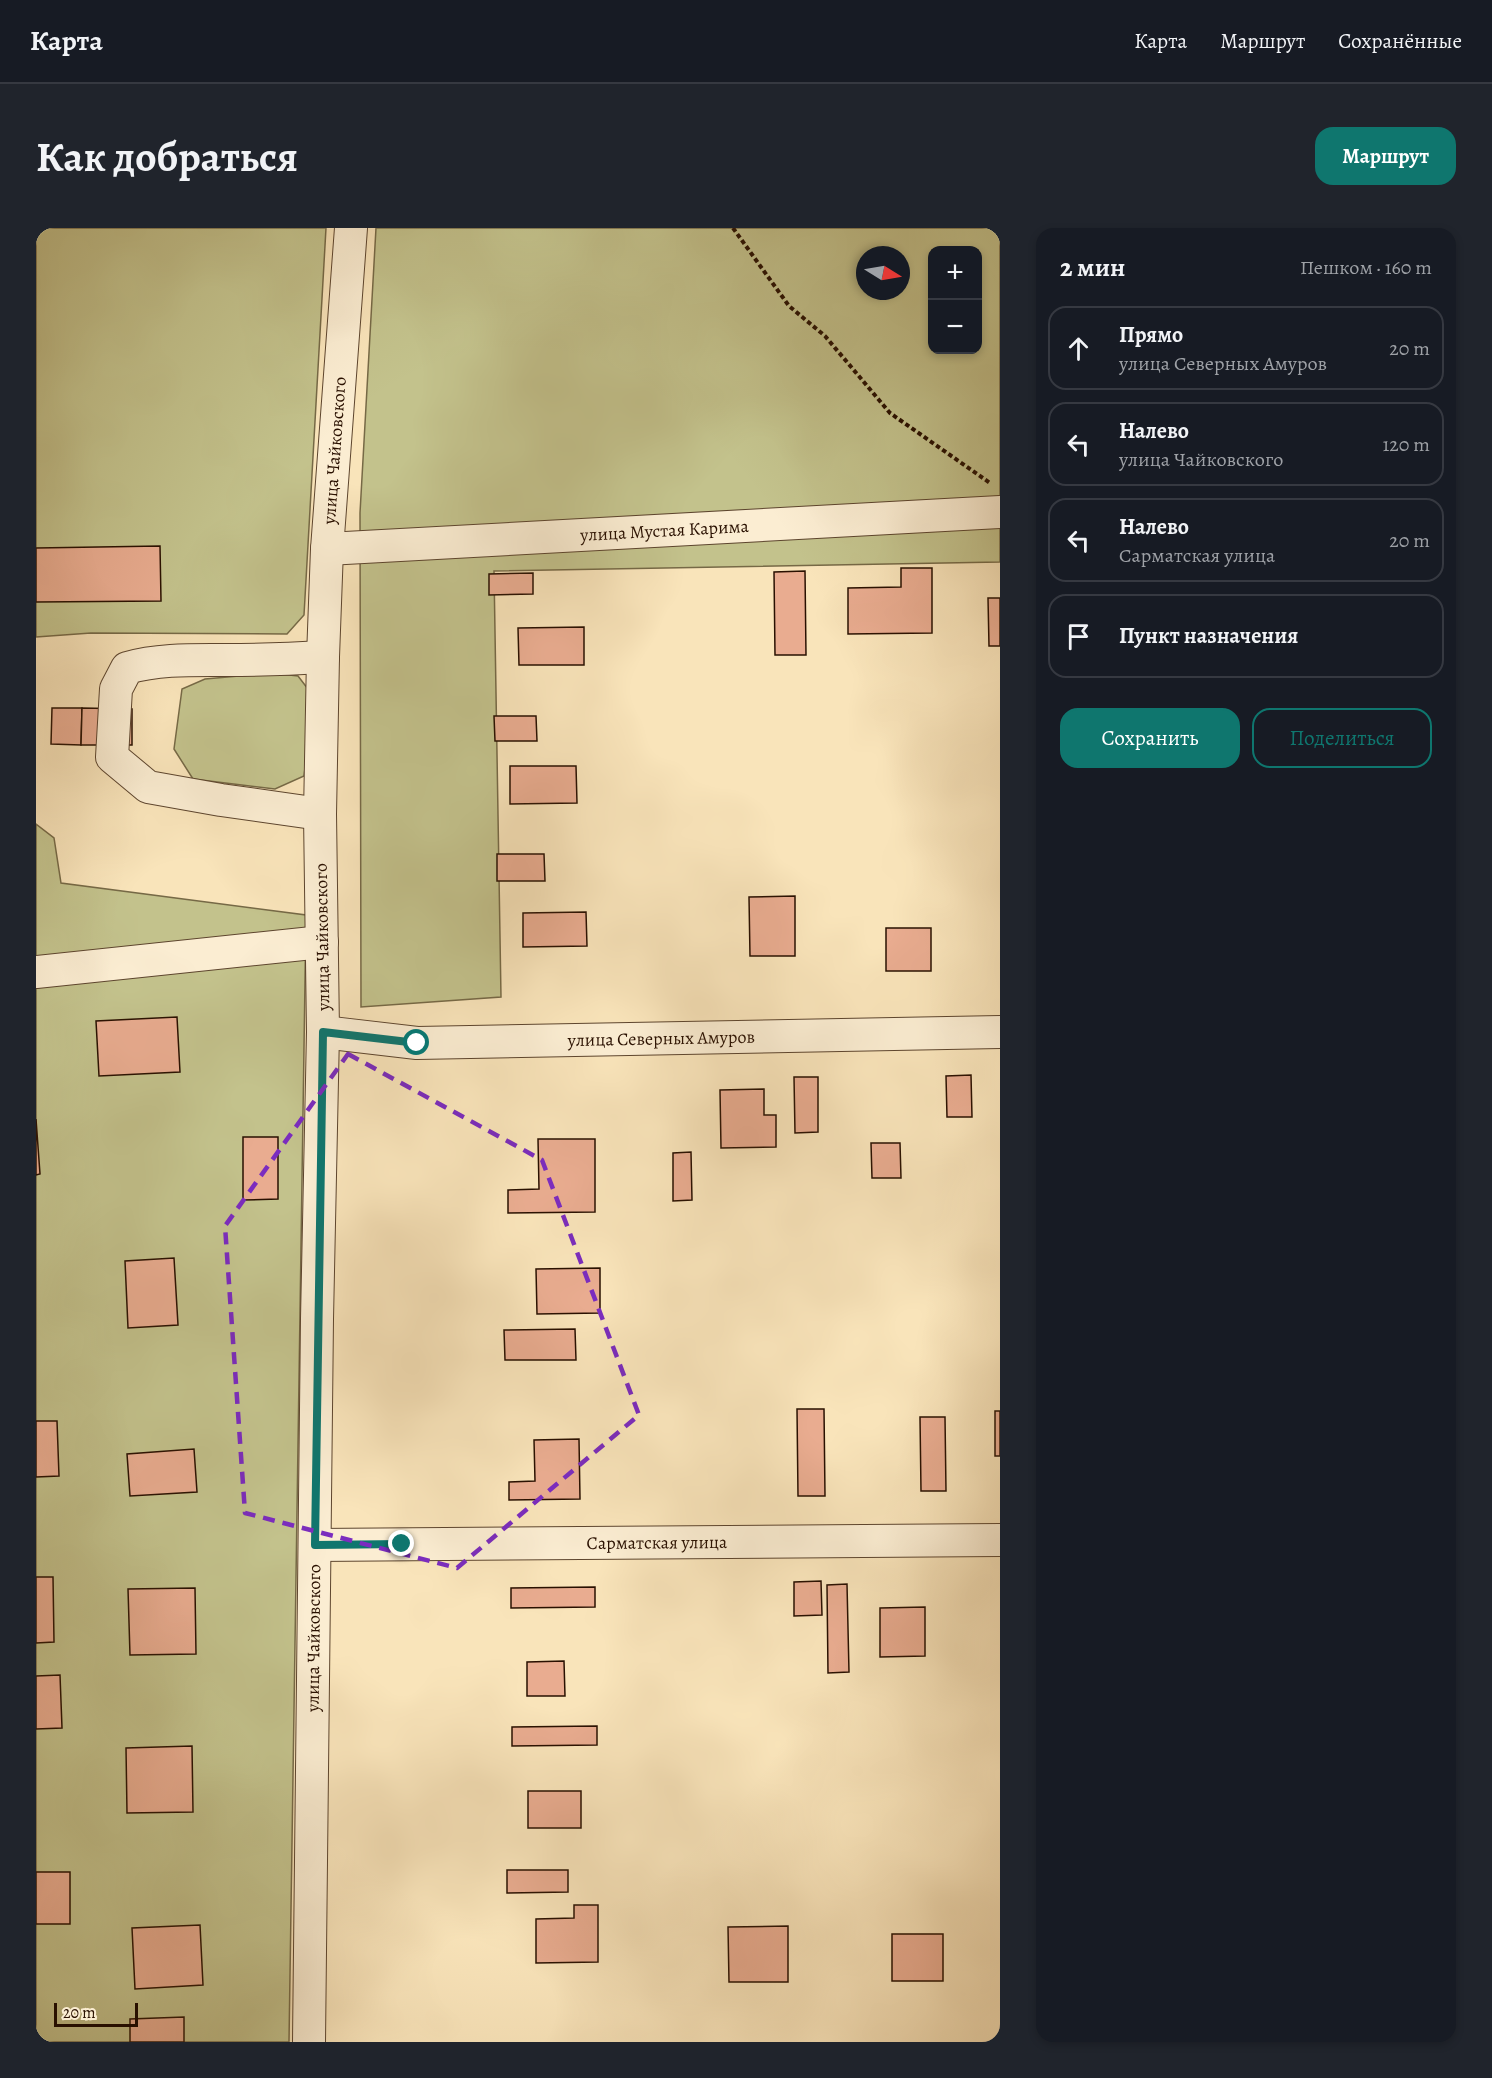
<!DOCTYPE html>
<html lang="ru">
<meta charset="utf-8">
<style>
body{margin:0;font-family:Alegreya,serif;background:#20242c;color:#f1f3f6}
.controls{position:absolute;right:18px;top:18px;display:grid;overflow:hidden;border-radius:12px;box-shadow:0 3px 9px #0003}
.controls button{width:54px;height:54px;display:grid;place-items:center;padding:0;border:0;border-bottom:2px solid #363941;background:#171b24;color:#f1f3f6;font:30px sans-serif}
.compass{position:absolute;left:820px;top:18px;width:54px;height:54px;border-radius:50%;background:#171b24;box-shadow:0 3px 9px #0003;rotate:101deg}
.scale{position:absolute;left:18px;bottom:15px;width:84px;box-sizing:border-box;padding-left:6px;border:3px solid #291000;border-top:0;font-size:16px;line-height:21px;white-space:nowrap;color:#291000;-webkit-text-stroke:4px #fbedd2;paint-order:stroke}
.stop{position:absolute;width:18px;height:18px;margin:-14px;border:4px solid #0f766e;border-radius:50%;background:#fff}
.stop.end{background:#0f766e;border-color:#fff;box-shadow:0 2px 6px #0008}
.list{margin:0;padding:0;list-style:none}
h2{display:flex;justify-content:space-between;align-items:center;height:78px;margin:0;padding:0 24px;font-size:26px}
h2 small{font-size:20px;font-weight:400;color:#9ea1a6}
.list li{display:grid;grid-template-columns:39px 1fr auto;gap:18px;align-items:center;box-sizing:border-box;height:84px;margin:0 12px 12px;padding:0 12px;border:2px solid #363941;border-radius:18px}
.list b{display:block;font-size:22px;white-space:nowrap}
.list p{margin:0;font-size:20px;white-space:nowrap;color:#9ea1a6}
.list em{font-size:20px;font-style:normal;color:#9ea1a6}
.actions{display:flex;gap:12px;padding:18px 24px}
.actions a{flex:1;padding:14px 0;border:2px solid #0f766e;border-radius:18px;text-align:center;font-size:21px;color:#0f766e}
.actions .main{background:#0f766e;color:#fff}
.icon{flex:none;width:33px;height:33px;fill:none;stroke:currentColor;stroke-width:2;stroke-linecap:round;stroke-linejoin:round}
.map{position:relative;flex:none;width:964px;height:1814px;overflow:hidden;border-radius:18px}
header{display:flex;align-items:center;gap:36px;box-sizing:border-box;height:84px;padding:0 30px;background:#171b24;border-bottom:2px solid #363941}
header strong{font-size:28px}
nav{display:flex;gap:33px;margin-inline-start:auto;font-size:21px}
.intro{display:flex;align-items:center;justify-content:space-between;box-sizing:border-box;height:144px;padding:0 36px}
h1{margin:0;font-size:42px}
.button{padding:15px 27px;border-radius:18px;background:#0f766e;color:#fff;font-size:21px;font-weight:700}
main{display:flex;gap:36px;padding:0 36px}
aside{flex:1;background:#171b24;border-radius:18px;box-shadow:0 3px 9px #0003}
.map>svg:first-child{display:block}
.green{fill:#c3c28c;stroke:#766946;stroke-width:1.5;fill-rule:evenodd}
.building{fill:#e9ac90;stroke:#291000;stroke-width:1.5}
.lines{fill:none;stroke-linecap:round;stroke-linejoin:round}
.minor-casing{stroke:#5d452e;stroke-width:34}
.path{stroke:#291000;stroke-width:4;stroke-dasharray:4.5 3;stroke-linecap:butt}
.minor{stroke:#fbedd2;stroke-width:32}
.route{stroke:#0f766e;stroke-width:8}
.marked{fill:none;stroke:#7b2cbf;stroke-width:4.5;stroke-dasharray:12 8;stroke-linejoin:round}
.labels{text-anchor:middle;stroke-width:4.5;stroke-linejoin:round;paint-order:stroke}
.street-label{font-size:18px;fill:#291000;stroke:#fbedd2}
</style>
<header>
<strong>Карта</strong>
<nav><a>Карта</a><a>Маршрут</a><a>Сохранённые</a></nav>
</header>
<div class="intro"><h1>Как добраться</h1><a class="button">Маршрут</a></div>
<main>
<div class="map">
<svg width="964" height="1814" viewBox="0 0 964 1814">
<rect width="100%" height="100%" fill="#f9e4ba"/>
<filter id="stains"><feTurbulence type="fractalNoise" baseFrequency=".00333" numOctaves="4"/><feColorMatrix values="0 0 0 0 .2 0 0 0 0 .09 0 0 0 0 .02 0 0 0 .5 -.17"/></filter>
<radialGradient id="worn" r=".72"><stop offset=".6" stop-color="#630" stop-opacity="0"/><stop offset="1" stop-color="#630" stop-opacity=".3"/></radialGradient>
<g class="green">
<path d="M0,0H290L268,387L251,406L55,405L0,409Z"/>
<path d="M340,0H964V334L458,343L465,769L325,779L324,285ZM896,22H942V122H896ZM829,27H865V63H829Z"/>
<path d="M236,445L262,448L272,461L273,508L268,548L239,561L157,551L138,521L146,461L169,451Z"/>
<path d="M0,596L18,610L25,655L270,687L253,1814H0Z"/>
</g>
<g class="building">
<path d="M124,318L125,373L0,374V320Z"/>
<path d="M865,340H896V405L812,406V360L865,359Z"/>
<path d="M769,343L770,427H739L738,344Z"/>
<path d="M497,345V366L453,367V346Z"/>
<path d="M952,370H964V418H953Z"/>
<path d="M548,399V437H483L482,400Z"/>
<path d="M16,480H46L45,517L15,516Z"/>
<path d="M46,480L96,481V517H45Z"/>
<path d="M458,488H500L501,513H459Z"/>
<path d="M474,538H540L541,575L474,576Z"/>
<path d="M461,626H508L509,653H461Z"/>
<path d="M759,668V728H714L713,669Z"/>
<path d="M550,684L551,718L487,719V685Z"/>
<rect x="850" y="700" width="45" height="43"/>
<path d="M141,789L144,844L63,848L60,793Z"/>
<path d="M935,847L936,889H911L910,848Z"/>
<path d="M758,849H782V904L759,905Z"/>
<path d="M728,861V887H740V919L685,920L684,862Z"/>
<path d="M0,891L4,946L0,947Z"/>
<path d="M207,909H242V971L207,972Z"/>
<path d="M502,911H559V984L472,985V962L503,961Z"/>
<path d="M835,915H864L865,950H836Z"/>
<path d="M655,924L656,972L637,973V925Z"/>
<path d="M138,1030L142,1097L92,1100L89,1033Z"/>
<path d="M564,1040V1085L501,1086L500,1041Z"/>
<path d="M539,1101L540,1132H469L468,1102Z"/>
<path d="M761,1181H788L789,1268H762Z"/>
<rect x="959" y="1183" width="5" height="45"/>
<path d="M884,1189H909L910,1263H885Z"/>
<path d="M0,1193H21L23,1248L0,1249Z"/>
<path d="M543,1211L544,1271L473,1272V1254L499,1253L498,1212Z"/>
<path d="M158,1221L161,1264L94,1268L91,1226Z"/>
<path d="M0,1349H17L18,1414L0,1415Z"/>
<path d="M785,1353L786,1387L758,1388V1354Z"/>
<path d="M811,1356L813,1444L792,1445L791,1357Z"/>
<path d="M559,1359V1379L475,1380V1360Z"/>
<path d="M159,1360L160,1426L94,1427L92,1361Z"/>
<path d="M889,1379V1428L844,1429V1380Z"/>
<path d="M528,1433L529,1468H491V1434Z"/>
<path d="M24,1447L26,1500L0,1501V1448Z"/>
<path d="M561,1498V1517L476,1518V1499Z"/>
<path d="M156,1518L157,1584L91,1585L90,1520Z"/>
<rect x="492" y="1563" width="53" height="37"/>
<path d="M471,1642H532V1664L471,1665Z"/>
<rect x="0" y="1644" width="34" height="52"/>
<path d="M538,1677H562V1734L500,1735V1691L538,1690Z"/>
<path d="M164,1697L167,1757L99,1761L96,1700Z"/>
<path d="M752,1698V1754H693L692,1699Z"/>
<rect x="856" y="1706" width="51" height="47"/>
<path d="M148,1789V1814H94V1791Z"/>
</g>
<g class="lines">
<g class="minor-casing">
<g id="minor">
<path id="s1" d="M291,321L964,284"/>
<path d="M284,586L185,572L112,559L76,529L80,461L91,440C122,431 156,432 189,432C222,432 255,431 287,429"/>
<path d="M0,744L286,714"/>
<path id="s2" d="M287,804L381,815L964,804"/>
<path id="s3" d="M279,1317L964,1312"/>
<path id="s4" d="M273,1814L281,1091L287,804L284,586L287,429L291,321L315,0"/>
</g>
</g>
<path class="path" d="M697,0L753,78L789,108L854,185L954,255"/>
<use href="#minor" class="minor"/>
</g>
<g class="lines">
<path class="route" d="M366,1316L279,1317L287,804L381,815"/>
</g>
<path class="marked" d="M312,826L506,932L603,1187L421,1340L209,1285L189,998Z"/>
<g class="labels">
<g class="street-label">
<text dy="6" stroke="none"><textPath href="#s4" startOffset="1592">улица Чайковского</textPath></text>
<text dy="6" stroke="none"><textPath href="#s1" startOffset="338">улица Мустая Карима</textPath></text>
<text transform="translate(286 709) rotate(-91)" y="6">улица Чайковского</text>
<text dy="6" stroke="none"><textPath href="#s2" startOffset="339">улица Северных Амуров</textPath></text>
<text dy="6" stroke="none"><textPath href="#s3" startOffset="342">Сарматская улица</textPath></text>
<text dy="6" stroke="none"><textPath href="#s4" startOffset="404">улица Чайковского</textPath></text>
</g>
</g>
<rect width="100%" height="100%" filter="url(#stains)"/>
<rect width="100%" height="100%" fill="url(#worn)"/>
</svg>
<div class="controls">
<button>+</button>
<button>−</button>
</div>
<svg class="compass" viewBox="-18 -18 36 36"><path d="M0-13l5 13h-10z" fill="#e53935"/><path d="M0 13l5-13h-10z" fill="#9ea1a6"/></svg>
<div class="scale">20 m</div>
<div class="stop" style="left:381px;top:815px"></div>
<div class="stop end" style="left:366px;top:1316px"></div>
</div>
<aside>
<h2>2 мин<small>Пешком · 160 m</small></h2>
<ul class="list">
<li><svg class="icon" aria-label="ahead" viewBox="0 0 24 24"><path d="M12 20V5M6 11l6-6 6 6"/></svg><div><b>Прямо</b><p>улица Северных Амуров</p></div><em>20 m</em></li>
<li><svg class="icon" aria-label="left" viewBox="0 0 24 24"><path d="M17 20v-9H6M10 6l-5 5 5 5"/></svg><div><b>Налево</b><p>улица Чайковского</p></div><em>120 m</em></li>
<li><svg class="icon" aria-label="left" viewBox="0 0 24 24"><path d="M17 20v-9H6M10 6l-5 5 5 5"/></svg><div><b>Налево</b><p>Сарматская улица</p></div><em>20 m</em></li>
<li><svg class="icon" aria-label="arrive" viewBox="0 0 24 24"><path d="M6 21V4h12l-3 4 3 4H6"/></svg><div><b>Пункт назначения</b></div></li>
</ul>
<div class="actions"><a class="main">Сохранить</a><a>Поделиться</a></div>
</aside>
</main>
